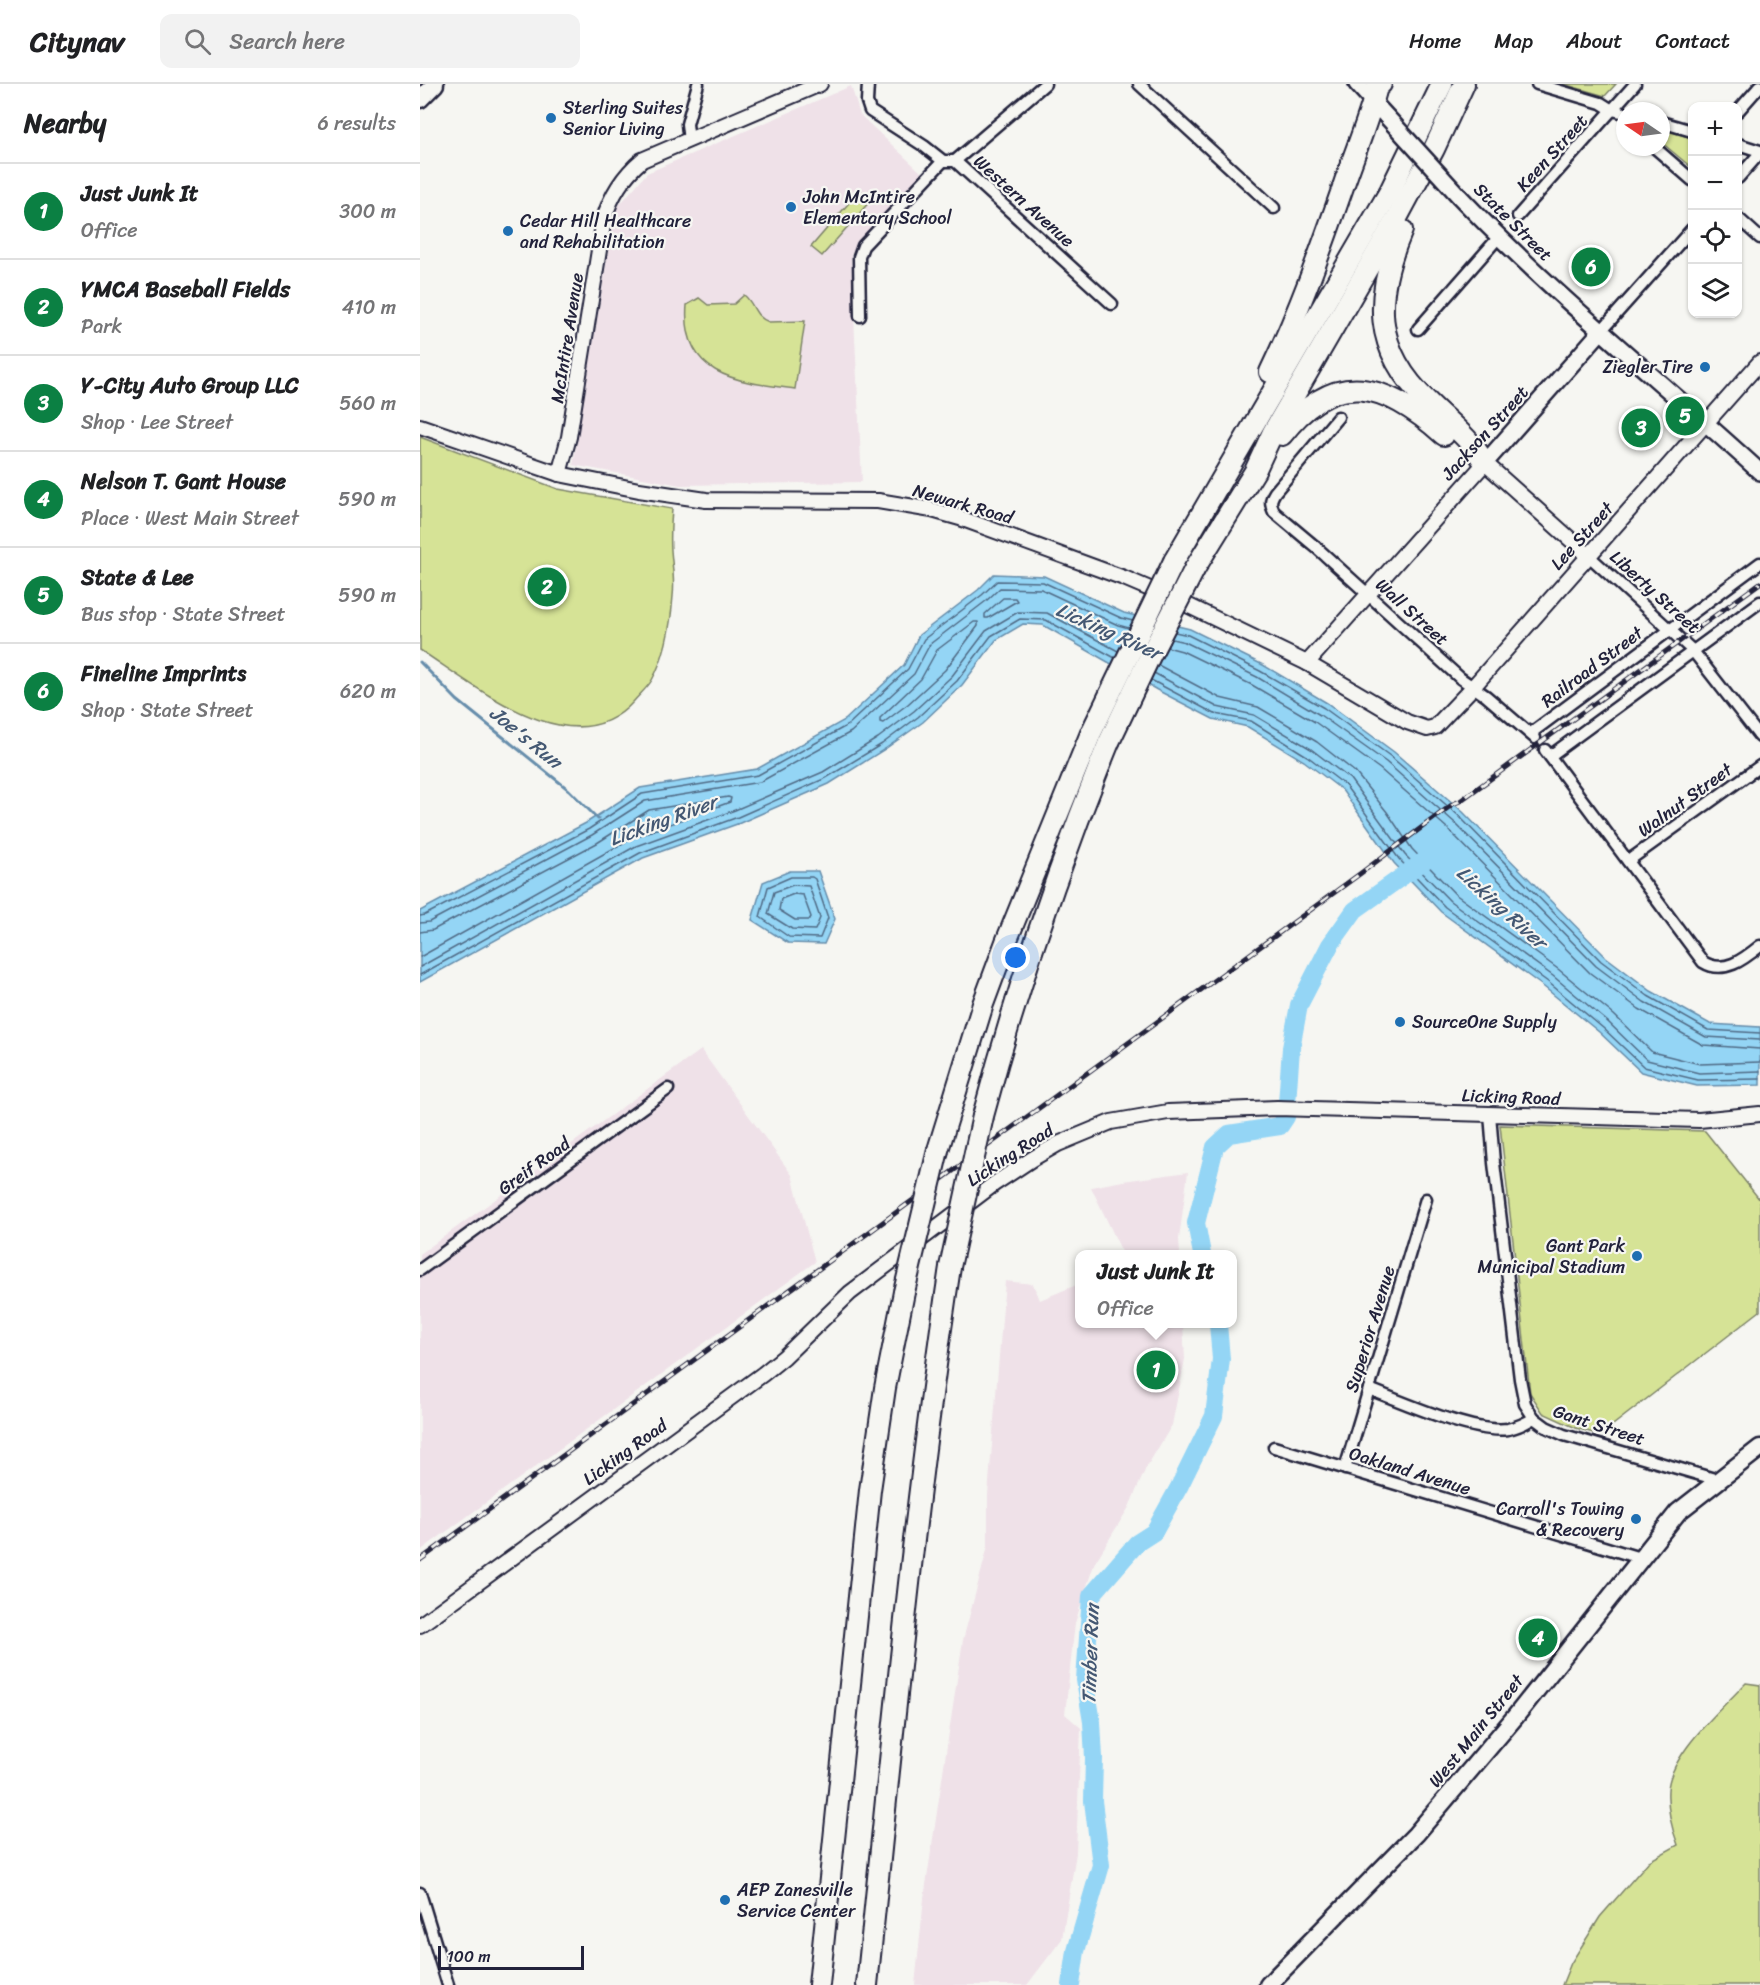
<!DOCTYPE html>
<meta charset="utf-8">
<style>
body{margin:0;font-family:Sriracha,sans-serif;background:#f2f2f2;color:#202124}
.controls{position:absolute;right:18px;top:18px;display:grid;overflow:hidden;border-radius:12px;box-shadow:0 2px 4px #0004}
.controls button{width:54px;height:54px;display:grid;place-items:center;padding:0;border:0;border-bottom:2px solid #e0e0e0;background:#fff;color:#202124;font:30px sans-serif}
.compass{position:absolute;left:1196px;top:18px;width:54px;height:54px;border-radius:50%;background:#fff;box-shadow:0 2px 4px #0004;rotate:283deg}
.scale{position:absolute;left:18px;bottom:15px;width:146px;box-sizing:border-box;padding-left:6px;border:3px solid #22223b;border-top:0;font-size:16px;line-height:21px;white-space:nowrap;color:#22223b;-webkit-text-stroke:4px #f6f6f2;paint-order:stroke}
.you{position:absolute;left:596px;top:874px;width:21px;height:21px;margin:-15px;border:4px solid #fff;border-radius:50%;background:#1a73e8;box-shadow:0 0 0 9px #1a73e833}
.badge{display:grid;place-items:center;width:39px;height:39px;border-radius:50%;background:#0b8043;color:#fff;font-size:20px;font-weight:700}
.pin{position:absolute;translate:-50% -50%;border:3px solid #fff;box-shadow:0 2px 6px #0006}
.popup{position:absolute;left:655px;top:1166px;width:162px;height:78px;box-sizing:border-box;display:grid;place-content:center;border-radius:12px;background:#fff;filter:drop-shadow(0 2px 4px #0005);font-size:20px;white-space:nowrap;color:#757577}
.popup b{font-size:22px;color:#202124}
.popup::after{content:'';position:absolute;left:50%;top:100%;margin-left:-12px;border:12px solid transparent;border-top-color:#fff}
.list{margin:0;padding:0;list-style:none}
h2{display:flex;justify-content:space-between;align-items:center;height:78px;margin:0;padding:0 24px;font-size:26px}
h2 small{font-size:20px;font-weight:400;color:#757577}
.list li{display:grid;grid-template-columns:39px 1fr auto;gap:18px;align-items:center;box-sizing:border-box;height:96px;padding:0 24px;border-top:2px solid #e0e0e0}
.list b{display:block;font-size:22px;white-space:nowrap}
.list p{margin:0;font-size:20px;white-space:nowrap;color:#757577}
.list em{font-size:20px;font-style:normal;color:#757577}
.icon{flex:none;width:33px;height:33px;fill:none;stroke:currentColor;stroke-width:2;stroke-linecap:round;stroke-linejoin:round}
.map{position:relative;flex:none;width:1340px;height:1901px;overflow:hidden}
header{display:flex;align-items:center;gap:36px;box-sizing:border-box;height:84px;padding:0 30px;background:#fff;border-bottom:2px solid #e0e0e0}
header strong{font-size:28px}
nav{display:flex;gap:33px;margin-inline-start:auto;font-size:21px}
.search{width:420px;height:54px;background:#f2f2f2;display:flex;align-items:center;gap:15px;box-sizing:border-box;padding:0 21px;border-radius:12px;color:#757577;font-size:22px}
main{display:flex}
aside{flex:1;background:#fff}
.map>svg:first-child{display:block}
.built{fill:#efe1e8}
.green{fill:#d6e396;stroke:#7c8268;stroke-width:1.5}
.water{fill:#94d5f5;stroke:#668dab;stroke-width:1.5}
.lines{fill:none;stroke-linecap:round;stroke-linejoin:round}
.shore{stroke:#506a85;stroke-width:1.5}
.stream{stroke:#668dab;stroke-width:3}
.river{stroke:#94d5f5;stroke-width:18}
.minor-casing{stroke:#22223b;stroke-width:15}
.tertiary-casing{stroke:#22223b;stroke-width:18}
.secondary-casing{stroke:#22223b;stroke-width:20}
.primary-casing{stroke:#22223b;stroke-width:21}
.motorway-casing{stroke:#22223b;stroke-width:24}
.minor{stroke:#f6f6f2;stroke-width:10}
.tertiary{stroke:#f6f6f2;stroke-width:14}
.secondary{stroke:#f6f6f2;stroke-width:15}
.primary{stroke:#f6f6f2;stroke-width:16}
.motorway{stroke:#f6f6f2;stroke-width:20}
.rail-casing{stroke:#22223b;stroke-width:5}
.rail{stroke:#f6f6f2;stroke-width:3;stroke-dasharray:9;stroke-linecap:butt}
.secondary-bridge-casing{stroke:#22223b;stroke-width:20;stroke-linecap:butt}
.motorway-bridge-casing{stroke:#22223b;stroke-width:24;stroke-linecap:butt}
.secondary-bridge{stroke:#f6f6f2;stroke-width:15}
.motorway-bridge{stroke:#f6f6f2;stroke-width:20}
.poi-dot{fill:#1f6fb2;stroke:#f6f6f2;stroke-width:2}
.labels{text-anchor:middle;stroke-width:4.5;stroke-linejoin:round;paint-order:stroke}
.poi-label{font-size:18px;fill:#22223b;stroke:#f6f6f2;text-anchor:start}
.street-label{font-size:18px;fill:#22223b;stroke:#f6f6f2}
.water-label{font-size:20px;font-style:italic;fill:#445873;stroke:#f6f6f2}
</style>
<header>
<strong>Citynav</strong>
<div class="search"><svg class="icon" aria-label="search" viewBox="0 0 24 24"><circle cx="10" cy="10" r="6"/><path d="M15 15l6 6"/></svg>Search here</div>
<nav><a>Home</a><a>Map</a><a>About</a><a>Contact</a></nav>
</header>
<main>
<aside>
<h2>Nearby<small>6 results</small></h2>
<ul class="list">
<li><span class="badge">1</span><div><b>Just Junk It</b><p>Office</p></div><em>300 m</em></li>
<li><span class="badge">2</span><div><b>YMCA Baseball Fields</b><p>Park</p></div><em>410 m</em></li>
<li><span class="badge">3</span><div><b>Y-City Auto Group LLC</b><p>Shop · Lee Street</p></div><em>560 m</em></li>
<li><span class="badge">4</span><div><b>Nelson T. Gant House</b><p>Place · West Main Street</p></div><em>590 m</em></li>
<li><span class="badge">5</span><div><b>State &amp; Lee</b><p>Bus stop · State Street</p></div><em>590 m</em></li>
<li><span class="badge">6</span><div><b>Fineline Imprints</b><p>Shop · State Street</p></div><em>620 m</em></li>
</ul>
</aside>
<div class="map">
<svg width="1340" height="1901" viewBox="0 0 1340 1901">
<rect width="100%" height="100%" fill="#f6f6f2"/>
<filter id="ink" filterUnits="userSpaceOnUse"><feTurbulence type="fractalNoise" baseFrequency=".0167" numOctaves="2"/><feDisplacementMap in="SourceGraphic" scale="12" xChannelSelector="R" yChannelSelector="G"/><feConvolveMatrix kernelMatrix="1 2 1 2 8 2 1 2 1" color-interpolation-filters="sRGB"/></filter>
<g filter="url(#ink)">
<g class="built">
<path d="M431,2L440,31L503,90L438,158L431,171L442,398L260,401L153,381L195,126L227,89Z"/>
<path d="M281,966L372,1091L395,1178L0,1467V1170Z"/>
<path d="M768,1088L759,1155L760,1170H703L671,1103L703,1097Z"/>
<path d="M585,1197L613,1200L620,1216L659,1200L660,1240H763L765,1275L752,1341L726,1384L709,1423L674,1480L655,1539L645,1630L661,1644L656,1769L642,1855L607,1901H495L504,1814L543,1556L568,1462V1411Z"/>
</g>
<g class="green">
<path d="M1143,0H1196L1185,12Z"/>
<path d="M1246,46L1272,54V84L1241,58V52Z"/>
<path d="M440,106L451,116L402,172L391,163Z"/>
<path d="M324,211C335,220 334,233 349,238L385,237L375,305C320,298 261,294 267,221L279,214L288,221L314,220Z"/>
<path d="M0,353L138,405L252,425C251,438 250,452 251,466C252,481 255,496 253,512C251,539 246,571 232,596C228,603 220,610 214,617C154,685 56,602 0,566Z"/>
<path d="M1080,1041L1285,1047L1340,1116V1227L1180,1351L1156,1344L1123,1329L1110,1309Z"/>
<path d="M1326,1599L1340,1601V1901H1142L1151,1879L1180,1833L1229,1777L1258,1761C1252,1745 1247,1724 1248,1706C1250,1670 1302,1624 1326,1599Z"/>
</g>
<g class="water">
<path d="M574,490L624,492L704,529L770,545L843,581L907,619L974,668L1043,728L1186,873L1231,907L1290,940L1340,943V1001L1277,1002L1221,988L1179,948L1124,903L1021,828L974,779L922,706L884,677L828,643L793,635L737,606L623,541L603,540L576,556L542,601L503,638L465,665L409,700L320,739L223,774L0,898V827L166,739L220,704L337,685L425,636L484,581L499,551L558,506Z"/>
<path d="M370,787H398L415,835L404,860L368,859L332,836L343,798Z"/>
</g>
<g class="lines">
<g class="shore">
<path d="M583,514H595L597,517L568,534H565V530Z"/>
<path d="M554,538H558V542L525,586L488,620L463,639L460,638V634L501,595L517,566Z"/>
<path d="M755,548L768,551L840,587L904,624L970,672L1039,732L1181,877L1228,912L1288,946L1340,949"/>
<path d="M752,555L765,558L837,593L900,631L966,678L1034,738L1176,882L1224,918L1286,953L1340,956"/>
<path d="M747,563L762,567L832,601L895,638L960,685L1027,744L1170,889L1219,925L1283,961L1340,965"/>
<path d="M738,581L800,614L838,623L897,658L935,688L967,728L992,765L1035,810L1138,885L1194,931L1232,968L1280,980L1340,978"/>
<path d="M734,589L797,623L834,631L891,665L930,695L985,771L1030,817L1133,892L1188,938L1227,976L1279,989L1340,987"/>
<path d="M731,596L795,630L831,637L887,672L925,701L979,775L1025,823L1128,898L1183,944L1224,983L1278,996L1340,995"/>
<path d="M371,793H392L395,795L408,834L400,854L369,853L340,833L348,803Z"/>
<path d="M373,801L389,802L400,834L395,846L372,845L348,830L354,808Z"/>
<path d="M374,810L383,811L391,833L389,836H375L359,826L361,815Z"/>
<path d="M0,832L5,831L169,745L222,710L338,691L428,641L488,585L504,555L562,511L577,497L623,498L701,534L713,537"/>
<path d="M0,839L9,838L172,751L225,717L340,698L431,648L494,590L510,560L566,517L580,504L621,505L698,541L709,544"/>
<path d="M0,848L13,846L177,759L229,726L308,713L311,714L310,718L212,754L0,873"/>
<path d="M0,883L216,762L315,726L403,688L458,654L494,627L532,592L566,547L598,528L627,529L698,567"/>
<path d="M0,891L220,769L318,733L406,694L462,660L498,633L537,597L571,552L600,535L626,536L695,574"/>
</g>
<path class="stream" d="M0,578L37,616L149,706L178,735"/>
<g class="river">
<path d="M782,1170L776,1139L795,1063L809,1050L860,1042L866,1033L871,964L879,921L910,861L935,826L1004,777"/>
<path d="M651,1901L656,1867L681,1781L673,1717L674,1674L672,1638L665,1596L671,1512L717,1459L734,1448L759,1403L794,1332L801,1275L798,1240"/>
</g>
<g class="minor-casing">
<g id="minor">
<path d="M448,0L447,18L450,27L504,62L523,77H535L692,220"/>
<path d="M719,0L854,124"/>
<path d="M1117,0L1181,19L1192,26L1205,29"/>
<path d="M1318,27L1340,2"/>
<path d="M1241,38L1272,47"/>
<path d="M269,57L267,40L278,0"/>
<path d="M1318,60L1340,67"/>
<path d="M1234,63L1272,96"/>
<path d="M535,77L625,0"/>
<path d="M1318,94L1340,69"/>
<path d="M1098,132L1215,0"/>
<path d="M1318,134L1340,154"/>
<path d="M440,232L439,173L443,162L523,77"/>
<path d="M998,245L1078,154"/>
<path d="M1181,247L1272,145"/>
<path d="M918,333L855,408C850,416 850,419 854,428L897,464L1040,594L1066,612L1115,654"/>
<path d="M1169,472L1273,567L1340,653"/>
<path d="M1111,649L1340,479"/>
<path d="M1125,666L1283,878C1304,891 1324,875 1340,862"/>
<path d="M1130,672L1340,518"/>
<path d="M1208,777L1340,682"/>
<path d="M1070,1030L1074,1079L1100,1295L1105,1320L1114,1334"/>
<path d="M0,1186L248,1005"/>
<path d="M949,1305C983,1318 1053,1350 1088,1345C1097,1343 1106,1339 1114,1334L1126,1343L1144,1351L1298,1396"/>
<path d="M854,1363L1220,1474"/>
<path d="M925,1385L1006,1115"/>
<path d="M0,1809L28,1901"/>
</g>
</g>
<g class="tertiary-casing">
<g id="tertiary">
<path d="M0,342L139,390L219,406L286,416L458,417L512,426L540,434L704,494L765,520L887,579L987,638L1007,645L1015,643L1053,603L1340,278"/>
<path d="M139,390L149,353L184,135C191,111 203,92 222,76L400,0"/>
<path d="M887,579L1065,379L1169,472"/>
<path d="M0,1541L343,1290L364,1273L430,1209L574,1100L612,1075L638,1060L691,1038L748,1028L857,1024L1279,1036L1340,1030"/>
</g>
</g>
<g class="secondary-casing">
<g id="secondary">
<path d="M937,0L967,33"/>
<path d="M1039,112C1133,211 1240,296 1340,388"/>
<path d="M1065,379L1181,247"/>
</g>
</g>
<g class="primary-casing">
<g id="primary">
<path d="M0,15L15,0"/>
<path d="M848,1901L996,1750L1095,1633L1258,1428L1340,1364"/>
</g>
</g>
<g class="motorway-casing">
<g id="motorway">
<path d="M982,146C954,212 952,265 1008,318C1029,339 1049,353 1065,379"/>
<path d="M850,288C879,228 901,166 923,103C934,70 948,38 957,3L961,0"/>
<path d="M862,351C915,282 966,299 1024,351"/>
<path d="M754,477L970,107L1022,0"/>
<path d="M775,484L835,387L853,348L978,132L1014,65L1044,0"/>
<path d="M563,1032C597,904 639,781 689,658"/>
<path d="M518,1066L563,920L586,858L671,649"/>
<path d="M399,1901L450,1406L465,1304L484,1208"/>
<path d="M447,1901C472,1661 494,1421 530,1183"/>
</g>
</g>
<use href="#minor" class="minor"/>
<use href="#tertiary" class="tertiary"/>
<use href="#secondary" class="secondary"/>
<use href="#primary" class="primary"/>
<use href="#motorway" class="motorway"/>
<g class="rail-casing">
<path id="rail" d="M0,1476L941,789L1033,720L1040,717L1340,499"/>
</g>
<use href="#rail" class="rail"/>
<g class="secondary-bridge-casing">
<path id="secondary-bridge" d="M967,33L1039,112"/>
</g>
<g class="motorway-bridge-casing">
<g id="motorway-bridge">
<path d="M671,649L754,477"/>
<path d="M689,658L730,572L775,484"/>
<path d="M530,1183L563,1032"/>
<path d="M484,1208L518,1066"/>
</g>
</g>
<use href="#secondary-bridge" class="secondary-bridge"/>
<use href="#motorway-bridge" class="motorway-bridge"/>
</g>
</g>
<g class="poi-dot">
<circle cx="131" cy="34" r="6"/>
<circle cx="371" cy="123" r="6"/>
<circle cx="88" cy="147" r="6"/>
<circle cx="1285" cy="283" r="6"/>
<circle cx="980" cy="938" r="6"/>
<circle cx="1217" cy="1172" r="6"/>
<circle cx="1216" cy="1435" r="6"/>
<circle cx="305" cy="1816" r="6"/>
</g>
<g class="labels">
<g class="poi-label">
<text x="143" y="30">Sterling Suites<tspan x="143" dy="21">Senior Living</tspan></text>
<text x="383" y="119">John McIntire<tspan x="383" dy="21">Elementary School</tspan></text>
<text x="100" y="143">Cedar Hill Healthcare<tspan x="100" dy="21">and Rehabilitation</tspan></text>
<text x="1273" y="289" text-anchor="end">Ziegler Tire</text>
<text x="992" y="944">SourceOne Supply</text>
<text x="1205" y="1168" text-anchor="end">Gant Park<tspan x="1205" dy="21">Municipal Stadium</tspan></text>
<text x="1204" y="1431" text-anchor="end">Carroll's Towing<tspan x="1204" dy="21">&amp; Recovery</tspan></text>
<text x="317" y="1812">AEP Zanesville<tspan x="317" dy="21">Service Center</tspan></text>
</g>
<g class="street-label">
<text transform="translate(1132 69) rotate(-48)" y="6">Keen Street</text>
<text transform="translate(604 117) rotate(42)" y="6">Western Avenue</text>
<text transform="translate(1093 138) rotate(45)" y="6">State Street</text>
<text transform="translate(147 254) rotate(-81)" y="6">McIntire Avenue</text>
<text transform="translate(1065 349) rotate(-48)" y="6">Jackson Street</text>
<text transform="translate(543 420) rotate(16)" y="6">Newark Road</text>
<text transform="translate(1162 452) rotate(-48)" y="6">Lee Street</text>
<text transform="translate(1235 508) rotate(42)" y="6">Liberty Street</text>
<text transform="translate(992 528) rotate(42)" y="6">Wall Street</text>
<text transform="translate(1172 583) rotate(-37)" y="6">Railroad Street</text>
<text transform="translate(1265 716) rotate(-36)" y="6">Walnut Street</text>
<text transform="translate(1091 1013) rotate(2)" y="6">Licking Road</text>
<text transform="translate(590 1071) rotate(-33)" y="6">Licking Road</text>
<text transform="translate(114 1082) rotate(-36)" y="6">Greif Road</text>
<text transform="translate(950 1245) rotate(-73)" y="6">Superior Avenue</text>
<text transform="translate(1179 1341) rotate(18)" y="6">Gant Street</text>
<text transform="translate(205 1368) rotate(-36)" y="6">Licking Road</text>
<text transform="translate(990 1387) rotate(17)" y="6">Oakland Avenue</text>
<text transform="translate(1056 1647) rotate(-51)" y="6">West Main Street</text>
</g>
<g class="water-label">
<text transform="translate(689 547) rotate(24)" y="7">Licking River</text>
<text transform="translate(106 653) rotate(39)" y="7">Joe's Run</text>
<text transform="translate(243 736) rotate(-20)" y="7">Licking River</text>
<text transform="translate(1082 823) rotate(42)" y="7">Licking River</text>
<text transform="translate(670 1570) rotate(-88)" y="7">Timber Run</text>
</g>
</g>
</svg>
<div class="controls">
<button>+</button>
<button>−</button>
<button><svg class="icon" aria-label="locate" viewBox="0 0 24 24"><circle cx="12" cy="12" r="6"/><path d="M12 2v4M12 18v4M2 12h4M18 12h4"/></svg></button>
<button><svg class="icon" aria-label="layers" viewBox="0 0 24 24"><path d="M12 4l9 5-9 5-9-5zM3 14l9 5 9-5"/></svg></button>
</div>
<svg class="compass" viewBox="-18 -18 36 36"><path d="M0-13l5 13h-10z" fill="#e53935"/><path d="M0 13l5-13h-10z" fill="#757577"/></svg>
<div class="scale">100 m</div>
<div class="you"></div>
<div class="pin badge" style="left:736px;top:1286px">1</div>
<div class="popup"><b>Just Junk It</b>Office</div>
<div class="pin badge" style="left:127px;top:503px">2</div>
<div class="pin badge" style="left:1221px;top:344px">3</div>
<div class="pin badge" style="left:1118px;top:1554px">4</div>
<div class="pin badge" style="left:1265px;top:332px">5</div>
<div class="pin badge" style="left:1171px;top:183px">6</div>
</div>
</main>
